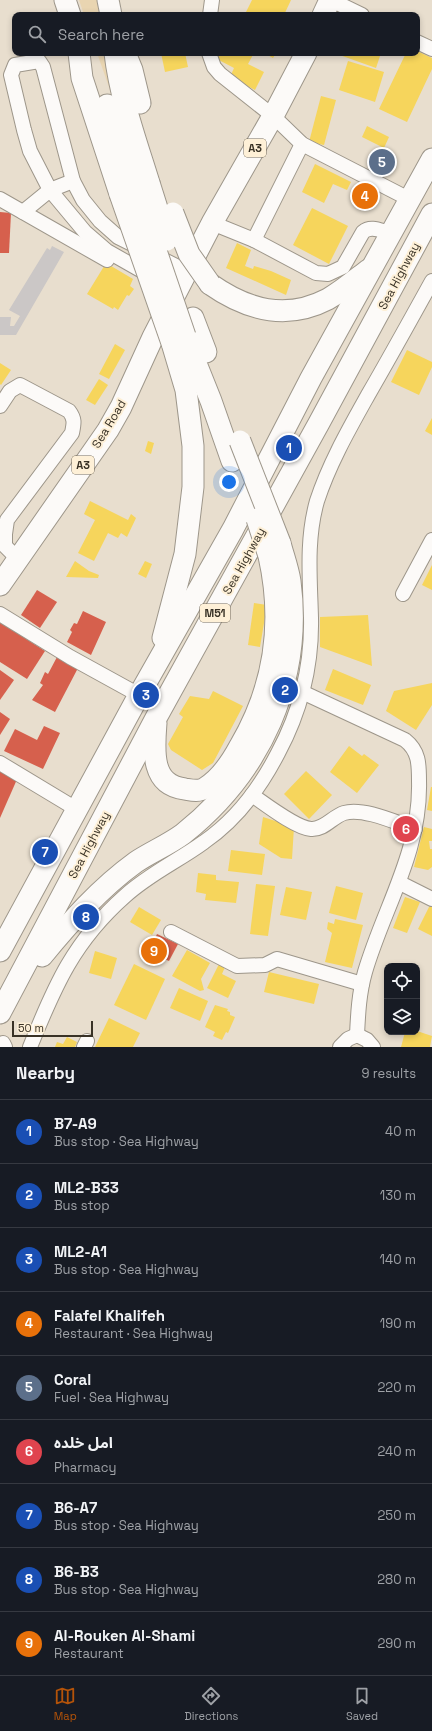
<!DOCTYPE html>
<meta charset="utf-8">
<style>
body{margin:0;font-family:"Space Grotesk","Noto Sans Arabic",sans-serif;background:#20242c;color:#f1f3f6}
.controls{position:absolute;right:12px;bottom:12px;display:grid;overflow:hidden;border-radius:8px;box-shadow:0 2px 6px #0003}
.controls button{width:36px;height:36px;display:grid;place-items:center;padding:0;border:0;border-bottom:1px solid #363941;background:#171b24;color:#f1f3f6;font:20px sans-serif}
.scale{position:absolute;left:12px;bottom:10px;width:81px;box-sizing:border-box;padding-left:4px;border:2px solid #393226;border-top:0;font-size:11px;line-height:14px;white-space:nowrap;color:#393226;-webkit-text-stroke:3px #fef0d7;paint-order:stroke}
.you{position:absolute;left:229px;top:482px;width:14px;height:14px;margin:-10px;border:3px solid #fff;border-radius:50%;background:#1a73e8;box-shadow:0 0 0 6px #1a73e833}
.badge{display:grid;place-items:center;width:26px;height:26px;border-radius:50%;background:#b45309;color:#fff;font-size:13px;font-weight:700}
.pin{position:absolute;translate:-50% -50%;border:2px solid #fff;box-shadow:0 1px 4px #0006}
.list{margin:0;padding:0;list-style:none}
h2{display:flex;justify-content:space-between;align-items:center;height:52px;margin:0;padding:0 16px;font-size:17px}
h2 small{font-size:13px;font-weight:400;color:#9ea1a6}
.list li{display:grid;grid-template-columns:26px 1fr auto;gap:12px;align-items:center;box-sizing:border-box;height:64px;padding:0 16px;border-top:1px solid #363941}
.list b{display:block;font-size:15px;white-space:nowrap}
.list p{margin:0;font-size:13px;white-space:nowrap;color:#9ea1a6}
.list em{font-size:13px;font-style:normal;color:#9ea1a6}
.icon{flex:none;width:22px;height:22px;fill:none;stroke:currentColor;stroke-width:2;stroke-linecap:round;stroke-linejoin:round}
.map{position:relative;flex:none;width:432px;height:1047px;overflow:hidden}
.search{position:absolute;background:#171b24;box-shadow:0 2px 6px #0003;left:12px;right:12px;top:12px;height:44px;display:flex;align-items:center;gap:10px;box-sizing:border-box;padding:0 14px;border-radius:8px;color:#9ea1a6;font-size:15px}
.sheet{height:628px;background:#171b24}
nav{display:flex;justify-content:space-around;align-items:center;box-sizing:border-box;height:56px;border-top:1px solid #363941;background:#171b24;font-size:11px;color:#9ea1a6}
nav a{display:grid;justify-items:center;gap:2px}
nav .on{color:#b45309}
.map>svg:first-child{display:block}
.green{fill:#e9d5b1}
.homes{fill:#f6d55c}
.shops{fill:#d6604d}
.building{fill:#cbc7c6}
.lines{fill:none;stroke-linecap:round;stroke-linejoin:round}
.minor-casing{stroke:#9d968a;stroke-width:16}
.highway-casing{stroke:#9d968a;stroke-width:23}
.minor{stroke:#fcfaf8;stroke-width:14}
.highway{stroke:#fcfaf8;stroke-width:21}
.highway-bridge-casing{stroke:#9d968a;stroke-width:23;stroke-linecap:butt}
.highway-bridge{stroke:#fcfaf8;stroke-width:21}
.labels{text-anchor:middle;stroke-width:4;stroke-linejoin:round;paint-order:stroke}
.shield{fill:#fef0d7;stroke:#746b5b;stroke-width:1}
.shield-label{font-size:11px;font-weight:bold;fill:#393226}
.street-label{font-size:12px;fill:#393226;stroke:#fef0d7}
</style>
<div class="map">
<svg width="432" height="1047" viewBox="0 0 432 1047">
<rect width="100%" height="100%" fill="#e8dece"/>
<g class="green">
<path d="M79,0H97L99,15H84Z"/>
<path d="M97,53H107L128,141Z"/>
</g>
<g class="homes">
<path d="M252,0H291L284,15H253L246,12Z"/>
<path d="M417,51L432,58V69L407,122L379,109L406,53H417Z"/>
<path d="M161,53H185L188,67L165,72Z"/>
<path d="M218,53H254L248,64L264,72L255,90L230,77L234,68L215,58Z"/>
<path d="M264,53H276L273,58Z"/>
<path d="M334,53H381L376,68Z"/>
<path d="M348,61L384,72L375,102L339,90Z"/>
<path d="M321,96L336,100L324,145L309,142Z"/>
<path d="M367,126L389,137L384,148L362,137Z"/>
<path d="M315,164L351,182L347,190L333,184L324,203L302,192Z"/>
<path d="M312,208L348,226L329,264L293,245Z"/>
<path d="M237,243L251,250L245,266L253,269L254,266L271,271L291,280L286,295L226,268Z"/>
<path d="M106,263L133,279L130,286L134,289L129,296L127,295L118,310L114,307L113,309L87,294Z"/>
<path d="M115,344L125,350L109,379L99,374Z"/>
<path d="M407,350L432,362V367L419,395L391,382Z"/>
<path d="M0,363L11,370L1,385L0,384Z"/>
<path d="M99,379L108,385L95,405L86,400Z"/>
<path d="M432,418V435L425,431Z"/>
<path d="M148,441L154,443L151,454L145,451Z"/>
<path d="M90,501L128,520L131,514L136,518L127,537L121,533L118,538L108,533L94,561L78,553L95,520L84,514Z"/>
<path d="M75,561L89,571L99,575L98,578L66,577Z"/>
<path d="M145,561L152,564L146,578L138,574Z"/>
<path d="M432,565V590L422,585Z"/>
<path d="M254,603L267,605L260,647L248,645Z"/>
<path d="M368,615L372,666L320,647V617Z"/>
<path d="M333,669L371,685L363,705L325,690Z"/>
<path d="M432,683V705L416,730L386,711L394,691Z"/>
<path d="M213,691L243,706L213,763L202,770L171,750L168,744L183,717L179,714L190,696L209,699Z"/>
<path d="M349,746L362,756L364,754L379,765L357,793L330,772Z"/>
<path d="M306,771L332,795L309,819L284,794Z"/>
<path d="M431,787H432V811L427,810Z"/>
<path d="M263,817L294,827L292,859L281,858L259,844Z"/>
<path d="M424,827L432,829V841H429L430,849H432V867L428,870L414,867Z"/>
<path d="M231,850L265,854L262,875L228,871Z"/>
<path d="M198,873L216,875V880L239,882L236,903L205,900L206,894L196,892Z"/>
<path d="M256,884L275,886L268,936L250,934Z"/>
<path d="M336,886L363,893L356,920L329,913Z"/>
<path d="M286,887L312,892L306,920L280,915Z"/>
<path d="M405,897L420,902L407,933L393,928Z"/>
<path d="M430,905L432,906V936L418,929Z"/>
<path d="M139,907L161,920L152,935L130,922Z"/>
<path d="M335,919L363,925L352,968L325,962L332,933L327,929L328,922L334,924Z"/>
<path d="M187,950L210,963L201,979L204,990L200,991L172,976Z"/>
<path d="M95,951L117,958L111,979L89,973Z"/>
<path d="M134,964L165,979L146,1020L114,1005Z"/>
<path d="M219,964L225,967L222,974L236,981L228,998L207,988Z"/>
<path d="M269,972L319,984L314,1004L264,992Z"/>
<path d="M179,988L208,1001L200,1021L170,1008Z"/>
<path d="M215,1005L228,1009L227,1011L230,1012V1015L235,1017L228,1033L226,1032L222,1040L213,1036L215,1032L205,1027Z"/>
<path d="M109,1018L140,1033L133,1047H95Z"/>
<path d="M417,1031L432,1036L430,1047H401L405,1032Z"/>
<path d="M67,1037L77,1042L75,1047H55L57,1042L63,1044Z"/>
</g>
<g class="shops">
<path d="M0,212L11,213L9,253H0Z"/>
<path d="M37,590L57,602L40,628L21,615Z"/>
<path d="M83,611L106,622L91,655L67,642L72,632L70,630L74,623L77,624Z"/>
<path d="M0,622L45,651L27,679L0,662Z"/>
<path d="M57,657L78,668L55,712L32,700L43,685L40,683L45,672L48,674Z"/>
<path d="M0,670L14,680L0,700Z"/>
<path d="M0,712L10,719L0,735Z"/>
<path d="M44,726L60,733L43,769L4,751L15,729L37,740Z"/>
<path d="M0,769L18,777L0,818Z"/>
<path d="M157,934L178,944L169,961L149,952Z"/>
</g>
<path class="building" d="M52,246L64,252L16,335H0V317H11L10,326H14L20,316L9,310L47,248L50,250Z"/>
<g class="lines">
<g class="minor-casing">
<g id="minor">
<path d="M331,0L362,15"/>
<path d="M210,15L212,0"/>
<path d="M417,42L432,49"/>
<path d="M209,53L214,67L220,74L273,116L302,144L409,199"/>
<path d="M0,199L107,260"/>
<path d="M23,212L50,190L73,181"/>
<path d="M212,223L254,240L316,273L328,274L343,267L363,232C371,225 381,231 390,233"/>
<path d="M254,240L302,144"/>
<path d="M151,276L107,251L85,232L50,190L30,151L24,130L11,75L15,65L39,61L43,67L73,181L83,200L100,221L118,237L188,272"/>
<path d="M0,406L10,391L20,385L69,411C75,419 74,423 72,433L7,520L5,534V546L18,559"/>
<path d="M403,594L432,540"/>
<path d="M0,614L70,657L139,695"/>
<path d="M302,692L405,740C419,751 419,764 419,781C421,852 384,907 365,972C359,993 358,1014 357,1035"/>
<path d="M0,763L78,810"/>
<path d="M252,795C265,804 296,828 311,829C324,830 332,817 344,813C363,807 397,823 415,829"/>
<path d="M400,883L432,899"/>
<path d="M171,932L237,966L265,965L277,959L362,984"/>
<path d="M3,1043L5,1047"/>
<path d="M30,1047C55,985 74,941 125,896C149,874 178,861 204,842C236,820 260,788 278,753C300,712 312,665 311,618C310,578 306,540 317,501C329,464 349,429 368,395C390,357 411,319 432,281"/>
<path d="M84,1047L87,1041"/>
<path d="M340,1047L348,1039L357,1035L367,1040L373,1047"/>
</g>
</g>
<g class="highway-casing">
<g id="highway">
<path d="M65,0L70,15"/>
<path d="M108,0L111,15"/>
<path d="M323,15L330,0"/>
<path d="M79,53L82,78L120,194"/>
<path d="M115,53C120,97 136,141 149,183"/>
<path d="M125,53L132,70L140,103"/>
<path d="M107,105L135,189"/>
<path d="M210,284C247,310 286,321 328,299C342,291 355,280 368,270"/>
<path d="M193,318L206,352"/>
<path d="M185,336L211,401L232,461"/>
<path d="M0,585L108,430L121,407L153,337L212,223L273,116L306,53"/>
<path d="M163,638L185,554L193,487V446L186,390L172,343"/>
<path d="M156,723C154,749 150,785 185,789C191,790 199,792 205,788C220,779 232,761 240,746C274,688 284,623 269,556"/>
<path d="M0,951L139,695L233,529L311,378L432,159"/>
<path d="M42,956C70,922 100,888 136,862C151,852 168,845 183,834C261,772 303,681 290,581C288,568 283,555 280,543"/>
<path d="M0,1013L156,718L319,423L432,214"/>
</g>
</g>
<use href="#minor" class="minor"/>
<use href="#highway" class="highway"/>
<g class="highway-bridge-casing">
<g id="highway-bridge">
<path d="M149,183L167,240"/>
<path d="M135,189L185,336"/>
<path d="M120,194L172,343"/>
<path d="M173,213L189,254L210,284"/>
<path d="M240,441L280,543"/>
<path d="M257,519L269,556"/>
</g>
</g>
<use href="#highway-bridge" class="highway-bridge"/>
</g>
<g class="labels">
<g class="shield">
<rect x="244" y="139" width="22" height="18" rx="3"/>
<rect x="72" y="456" width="22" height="18" rx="3"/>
<rect x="200" y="604" width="30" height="18" rx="3"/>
</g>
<g class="shield-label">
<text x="255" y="152">A3</text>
<text x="83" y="469">A3</text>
<text x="215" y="617">M51</text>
</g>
<g class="street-label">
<text transform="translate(399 276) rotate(-62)" y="4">Sea Highway</text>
<text transform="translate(109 424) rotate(-59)" y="4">Sea Road</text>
<text transform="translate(244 561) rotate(-61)" y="4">Sea Highway</text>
<text transform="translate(89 845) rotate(-62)" y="4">Sea Highway</text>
</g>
</g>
</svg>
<div class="controls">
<button><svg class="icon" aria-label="locate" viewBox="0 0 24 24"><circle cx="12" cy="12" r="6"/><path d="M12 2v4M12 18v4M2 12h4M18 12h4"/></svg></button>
<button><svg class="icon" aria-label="layers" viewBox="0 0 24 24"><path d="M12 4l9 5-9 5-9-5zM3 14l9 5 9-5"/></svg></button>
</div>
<div class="scale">50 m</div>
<div class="you"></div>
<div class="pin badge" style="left:289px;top:448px;background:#1a4fb4">1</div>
<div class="pin badge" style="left:285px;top:690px;background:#1a4fb4">2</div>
<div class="pin badge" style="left:146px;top:695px;background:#1a4fb4">3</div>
<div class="pin badge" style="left:365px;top:196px;background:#e8710a">4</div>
<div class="pin badge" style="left:382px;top:162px;background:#5c6f8a">5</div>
<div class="pin badge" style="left:406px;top:829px;background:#e0444e">6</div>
<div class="pin badge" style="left:45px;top:852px;background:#1a4fb4">7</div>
<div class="pin badge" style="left:86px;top:917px;background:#1a4fb4">8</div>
<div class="pin badge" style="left:154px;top:951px;background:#e8710a">9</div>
<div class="search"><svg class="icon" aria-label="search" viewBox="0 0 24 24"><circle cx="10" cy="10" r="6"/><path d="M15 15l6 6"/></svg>Search here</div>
</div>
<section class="sheet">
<h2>Nearby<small>9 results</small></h2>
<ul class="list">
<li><span class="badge" style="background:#1a4fb4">1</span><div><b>B7-A9</b><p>Bus stop · Sea Highway</p></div><em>40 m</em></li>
<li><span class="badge" style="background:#1a4fb4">2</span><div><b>ML2-B33</b><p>Bus stop</p></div><em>130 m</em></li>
<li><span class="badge" style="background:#1a4fb4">3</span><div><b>ML2-A1</b><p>Bus stop · Sea Highway</p></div><em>140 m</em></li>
<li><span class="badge" style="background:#e8710a">4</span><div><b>Falafel Khalifeh</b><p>Restaurant · Sea Highway</p></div><em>190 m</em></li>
<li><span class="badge" style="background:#5c6f8a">5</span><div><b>Coral</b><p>Fuel · Sea Highway</p></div><em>220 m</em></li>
<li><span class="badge" style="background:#e0444e">6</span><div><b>امل خلده</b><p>Pharmacy</p></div><em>240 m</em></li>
<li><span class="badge" style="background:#1a4fb4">7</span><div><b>B6-A7</b><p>Bus stop · Sea Highway</p></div><em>250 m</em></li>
<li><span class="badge" style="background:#1a4fb4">8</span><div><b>B6-B3</b><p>Bus stop · Sea Highway</p></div><em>280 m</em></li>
<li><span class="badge" style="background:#e8710a">9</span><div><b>Al-Rouken Al-Shami</b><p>Restaurant</p></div><em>290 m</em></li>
</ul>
</section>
<nav>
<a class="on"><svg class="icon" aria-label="map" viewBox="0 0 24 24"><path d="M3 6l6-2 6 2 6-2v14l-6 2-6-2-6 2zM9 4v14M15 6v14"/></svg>Map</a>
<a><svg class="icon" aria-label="directions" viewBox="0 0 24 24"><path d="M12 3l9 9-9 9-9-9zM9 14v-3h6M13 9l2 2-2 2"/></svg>Directions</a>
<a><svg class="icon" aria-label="saved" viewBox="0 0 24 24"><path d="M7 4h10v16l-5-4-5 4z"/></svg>Saved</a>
</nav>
